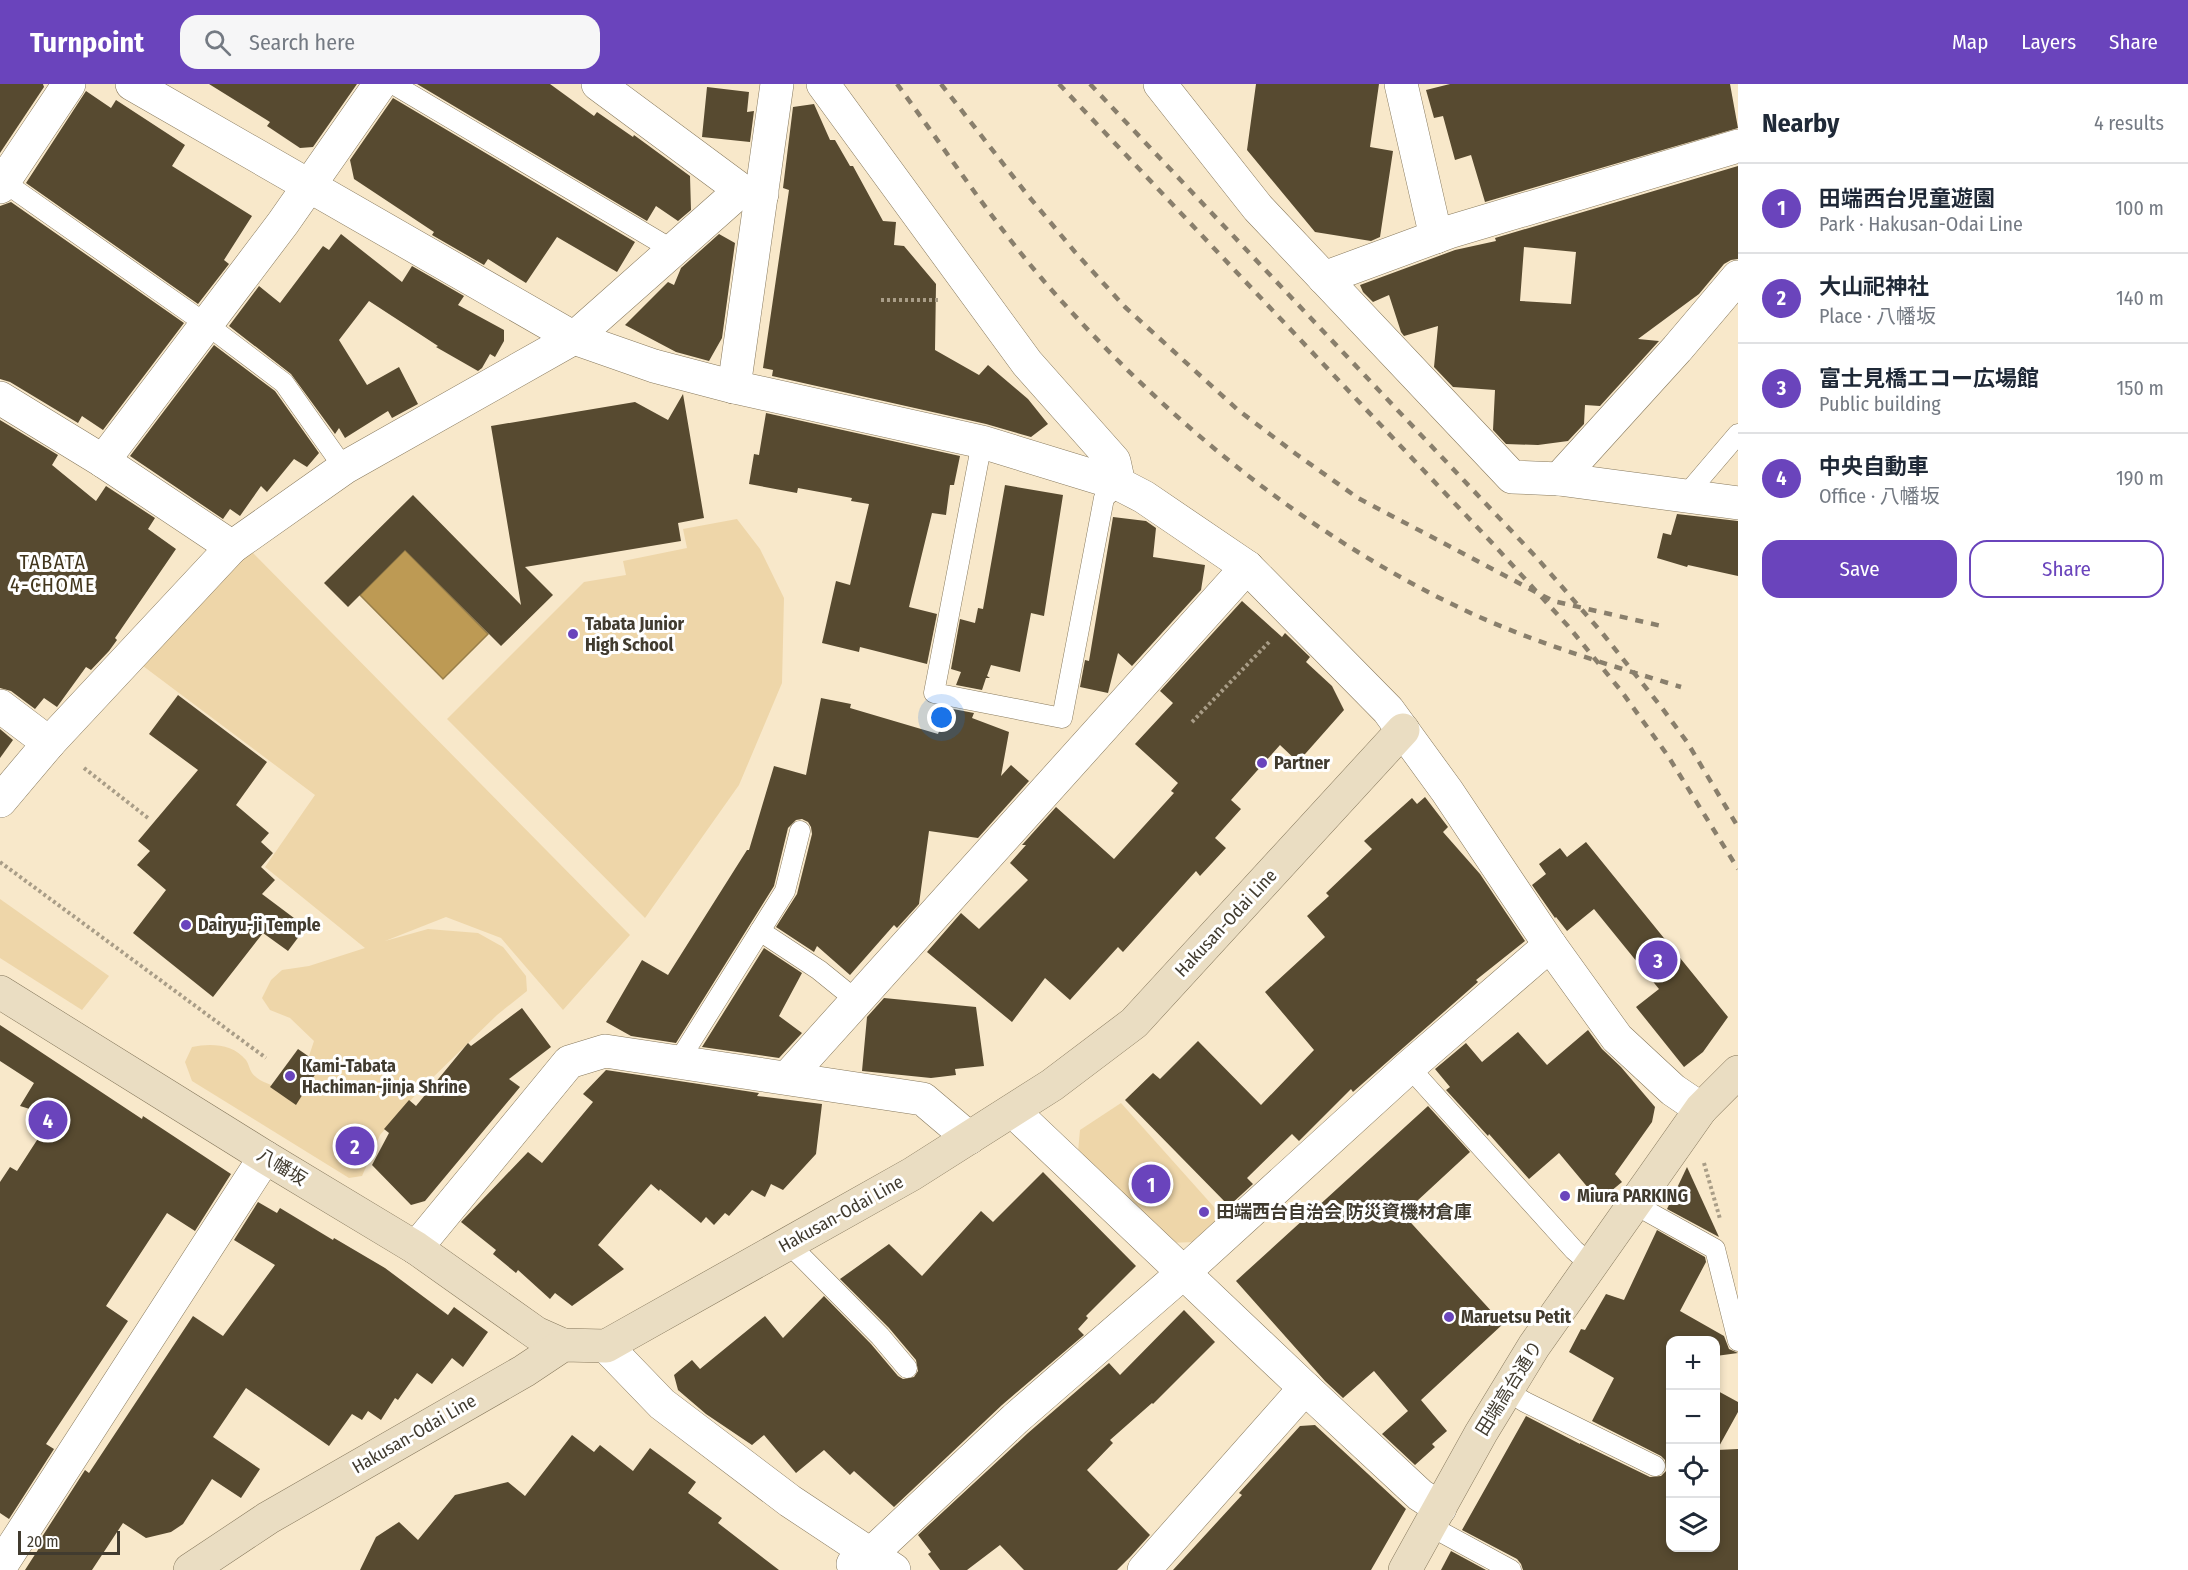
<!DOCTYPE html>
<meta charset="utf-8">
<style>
body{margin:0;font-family:"Fira Sans Condensed","Noto Sans JP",sans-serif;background:#f6f6f7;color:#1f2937}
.controls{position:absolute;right:18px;bottom:18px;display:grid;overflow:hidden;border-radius:12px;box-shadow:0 3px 9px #0003}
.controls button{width:54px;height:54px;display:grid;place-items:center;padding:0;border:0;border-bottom:2px solid #e0e1e3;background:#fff;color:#1f2937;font:30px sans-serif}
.scale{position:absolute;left:18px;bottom:15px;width:102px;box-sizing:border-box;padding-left:6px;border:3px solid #413b2f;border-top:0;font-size:16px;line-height:21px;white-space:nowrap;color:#413b2f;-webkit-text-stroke:4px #fff;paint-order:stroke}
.you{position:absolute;left:942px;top:634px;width:21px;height:21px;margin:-15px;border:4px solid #fff;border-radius:50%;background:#1a73e8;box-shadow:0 0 0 9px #1a73e833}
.badge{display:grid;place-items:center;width:39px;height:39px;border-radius:50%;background:#6a44bc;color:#fff;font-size:20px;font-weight:700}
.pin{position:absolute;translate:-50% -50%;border:3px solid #fff;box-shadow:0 2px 6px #0006}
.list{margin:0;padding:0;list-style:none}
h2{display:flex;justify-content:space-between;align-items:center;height:78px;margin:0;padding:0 24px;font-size:26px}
h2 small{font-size:20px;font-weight:400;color:#747a83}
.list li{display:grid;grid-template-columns:39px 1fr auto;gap:18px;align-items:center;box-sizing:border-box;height:90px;padding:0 24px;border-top:2px solid #e0e1e3}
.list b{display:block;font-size:22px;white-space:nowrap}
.list p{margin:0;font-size:20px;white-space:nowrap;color:#747a83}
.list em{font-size:20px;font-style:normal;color:#747a83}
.actions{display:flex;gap:12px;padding:18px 24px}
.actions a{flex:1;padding:14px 0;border:2px solid #6a44bc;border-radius:18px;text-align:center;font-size:21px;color:#6a44bc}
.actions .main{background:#6a44bc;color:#fff}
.icon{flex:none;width:33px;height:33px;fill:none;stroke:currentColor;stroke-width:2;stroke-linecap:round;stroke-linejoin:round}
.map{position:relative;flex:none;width:1738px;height:1486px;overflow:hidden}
header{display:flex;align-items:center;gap:36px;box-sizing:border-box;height:84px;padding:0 30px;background:#6a44bc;color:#fff}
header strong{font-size:28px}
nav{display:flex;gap:33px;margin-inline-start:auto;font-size:21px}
.search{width:420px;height:54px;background:#f6f6f7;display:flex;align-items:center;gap:15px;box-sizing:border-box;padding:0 21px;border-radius:18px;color:#747a83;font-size:22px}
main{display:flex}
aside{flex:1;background:#fff}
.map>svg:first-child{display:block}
.green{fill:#eed6a9}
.water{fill:#bd9a54;stroke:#987e49;stroke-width:1.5}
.building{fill:#574a30;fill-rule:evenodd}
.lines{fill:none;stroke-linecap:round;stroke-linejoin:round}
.lane-casing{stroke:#87795d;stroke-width:21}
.street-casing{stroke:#87795d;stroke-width:34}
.secondary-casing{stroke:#87795d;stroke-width:34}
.path{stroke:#a99d87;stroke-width:4;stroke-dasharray:3 3;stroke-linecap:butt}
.lane{stroke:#fff;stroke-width:20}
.street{stroke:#fff;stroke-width:33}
.secondary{stroke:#eaddc2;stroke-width:33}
.rail{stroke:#897f6c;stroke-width:4.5;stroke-dasharray:8 8;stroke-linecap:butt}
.poi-dot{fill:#6a44bc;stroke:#fff;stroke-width:2}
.labels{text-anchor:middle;stroke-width:6;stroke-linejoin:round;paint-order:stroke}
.poi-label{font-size:18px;font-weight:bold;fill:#413b2f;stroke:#fff;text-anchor:start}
.street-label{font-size:18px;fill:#413b2f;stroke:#fff}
.neighbourhood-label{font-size:20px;letter-spacing:1.5px;fill:#42361c;stroke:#fff}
</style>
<header>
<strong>Turnpoint</strong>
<div class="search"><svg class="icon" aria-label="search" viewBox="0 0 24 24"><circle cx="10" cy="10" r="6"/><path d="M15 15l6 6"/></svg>Search here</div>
<nav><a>Map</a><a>Layers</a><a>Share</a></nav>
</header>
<main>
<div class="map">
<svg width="1738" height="1486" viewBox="0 0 1738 1486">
<rect width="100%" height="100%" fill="#f8e8ca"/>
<g class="green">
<path d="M737,435L760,465L784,514L782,599L739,701L645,834L447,635L584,498L626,491L623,477L687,464L683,445Z"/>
<path d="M250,466L630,851L563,926L501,854L446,833L385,857L428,845L478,849L503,863L526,892L527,907L497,931L419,1007L380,1051L362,1092L349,1094L192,997L185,978L192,963C211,959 233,960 246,976C249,980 249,985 252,989C259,998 271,1001 282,1004L306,981L314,957L290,934L270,926L262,914L271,896L282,886L309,882L365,864L265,783L315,711L143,582Z"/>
<path d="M0,815L109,892L82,926L0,874Z"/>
<path d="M1121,1019L1222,1132L1197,1158L1166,1159L1078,1068L1080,1046Z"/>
</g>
<path class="water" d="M405,466L488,550L443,595L360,511Z"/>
<g class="building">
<path d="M0,0H43L44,3L0,69Z"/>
<path d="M209,0H357L313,63L300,64L267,42L270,38Z"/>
<path d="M417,0H550L594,32L597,28L633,53L634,51L690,92L691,126L678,137L656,122L647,137Z"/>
<path d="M1256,0H1379L1370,63L1393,67L1380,153L1371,157L1315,148L1247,66Z"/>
<path d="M1450,0H1730L1738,44L1485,118L1471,71L1455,76L1443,32L1434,34L1426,6Z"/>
<path d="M707,3L749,8L747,28L754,27L750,58L702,53Z"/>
<path d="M86,7L111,24L116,16L185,61L172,82L252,132L224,176L229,180L198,220L26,99Z"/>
<path d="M393,14L635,158L617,188L557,153L526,199L488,175L484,181L432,151L434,148L354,95L350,76Z"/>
<path d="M814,20L830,56H835L850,82H853L883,137L896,138L894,161L904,162L936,200L935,266L979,291L988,281L1028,315L1048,340L1031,353L986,340L772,292L773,286L763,284L789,106L783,104L793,23Z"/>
<path d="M1738,82V175L1731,176L1724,180L1699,210L1638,255L1659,257L1600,322L1585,321L1584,340L1568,357L1538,361L1506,360L1493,346L1495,306L1453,303L1434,283L1438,242L1404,252L1401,248L1389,211L1373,218L1363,208L1360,201L1455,166L1496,157L1495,154ZM1524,163L1576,168L1571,220L1520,217Z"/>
<path d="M11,118L184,239L103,346L82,332L78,339L10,298L0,295V122Z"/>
<path d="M341,150L402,198L412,182L464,212L458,221L504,246V257L495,273L490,270L482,284L478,287L436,263L438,262L369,217L339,256L367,301L399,283L418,320L392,334L388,327L345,354L339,344L335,350L291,290L229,242L259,202L280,219L323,162L329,166Z"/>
<path d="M719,150L735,159L722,254L709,277L676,268L625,241L668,198L674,201L681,184Z"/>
<path d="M214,261L275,307L319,369L307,383L294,375L267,408L261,402L240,432L230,425L223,435L130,372Z"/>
<path d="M683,310L704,434L678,439L681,457L525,483L553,511L501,562L405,466L348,523L324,499L413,411L521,521L491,342L635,318L668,336Z"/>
<path d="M766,329L960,372L954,401H950L946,431L932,429L909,523L937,530L927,580L860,563L859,568L822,559L836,497L850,501L869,420L851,417L852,414L798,404L797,409L749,400L754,370L759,371Z"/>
<path d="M0,336L58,371L52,381L96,417L106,402L155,434L148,445L176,465L115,554L117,556L109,567L91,586L86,583L57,623L44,614L35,625L11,607L0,604Z"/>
<path d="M1005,401L1063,411L1044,532L1031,529L1020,588L991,581L987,592L990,594H986L982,606L956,601L961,588L951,585L960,535L975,539L978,524L983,525Z"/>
<path d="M1677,430L1738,437V492L1688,481L1687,483L1657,474L1663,449L1671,451Z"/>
<path d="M1113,433L1146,437L1156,444L1153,473L1205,481L1201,506L1132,582L1118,569L1108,609L1080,603L1085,576L1089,577Z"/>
<path d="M1242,517L1282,553L1285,549L1310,573L1306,578L1332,602L1344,626L1298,678L1280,661L1231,716L1241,725L1215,754L1226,764L1200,792L1196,787L1123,868L1118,863L1070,916L1045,894L1012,938L927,868L961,829L979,845L1028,796L1010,779L1026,761H1022L1056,723L1114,775L1174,709L1171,707L1178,699L1135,660L1173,619L1160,607Z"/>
<path d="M178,611L267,678L236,721L269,749L261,758L273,769L261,783L275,796L262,810L306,843L288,867L263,849L213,913L133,849L166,806L137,781L150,767L138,757L198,686L149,650Z"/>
<path d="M821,614L851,620L850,624L938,650L948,624L974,629L972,634L1009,648L1001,692L1011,681L1029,697L978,754L929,747L919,820L897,844L894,841L850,891L817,862L814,868L776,843L797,810L812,750L811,743L808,738L802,735L796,736L788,744L774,802L676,959L631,952L606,938L642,876L668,891L747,766H749L774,682L806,691Z"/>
<path d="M0,645L13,656L0,674Z"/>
<path d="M1425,713L1448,743L1443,748L1480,790L1525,857L1476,896L1478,898L1353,1008L1351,1005L1299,1057L1292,1050L1247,1094L1253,1100L1229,1122L1125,1016L1153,989L1160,995L1198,957L1261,1021L1314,966L1265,908L1325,853L1307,832L1329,812L1326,809L1372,765L1364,757L1412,714L1417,720Z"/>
<path d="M1586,758L1728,933L1703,968L1684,983L1636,923L1659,905L1594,825L1567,847L1556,833L1555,834L1532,801L1546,790L1539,780L1560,764L1567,773Z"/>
<path d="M764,864L802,889L779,932L802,949L779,974L702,963Z"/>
<path d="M884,914L976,923L984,982L955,985L956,991L931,994L862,987L867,933Z"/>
<path d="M522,924L551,963L509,995L520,1003L425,1117L411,1121L372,1081L389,1049L384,1045L409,1016L416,1022L468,959L471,962Z"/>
<path d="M0,941L142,1035L143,1032L231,1090L195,1147L167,1129L106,1222L128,1237L46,1360L54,1365L9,1435L0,1429V1098L10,1083L17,1087L39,1053L33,1026L20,1022L34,999L0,977Z"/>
<path d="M1588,946L1602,965L1621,983L1655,1023L1652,1038L1615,1090L1622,1098L1599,1117L1559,1069L1529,1095L1489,1050L1488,1052L1446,1006L1450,1003L1435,985L1466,959L1482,978L1518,948L1547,981Z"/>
<path d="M298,965L321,981L296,1021L270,1003Z"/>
<path d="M606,986L759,1009L757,1012L822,1020L816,1070L783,1106L771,1100L765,1113L752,1106L729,1132L725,1129L714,1141L706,1133L701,1139L660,1105L659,1107L651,1100L598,1161L624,1185L572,1222L555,1209L550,1215L518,1186L516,1189L493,1170L496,1166L461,1138L528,1068L542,1079L593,1018L583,1010Z"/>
<path d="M1428,1022L1470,1068L1403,1130L1503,1240L1421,1316L1447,1347L1432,1360L1435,1363L1415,1381L1382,1350L1408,1327L1374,1287L1343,1314L1325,1297L1236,1197Z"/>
<path d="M1687,1083L1719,1153L1667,1125Z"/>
<path d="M1043,1088L1136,1182L1086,1232L1088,1234L1078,1245L1084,1251L1002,1321L894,1423L854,1387L850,1391L824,1366L796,1389L764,1351L752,1361L706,1330L678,1306L674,1291L692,1276L700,1285L765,1232L783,1254L824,1212L871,1260L898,1292L903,1295L914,1293L918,1287L916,1276L889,1244L840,1195L889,1160L922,1192L981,1127L993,1138Z"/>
<path d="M258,1118L277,1129L280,1124L333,1156L334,1154L385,1184L448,1231L454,1223L488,1248L463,1283L452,1274L432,1300L417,1289L398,1316L395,1314L381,1336L368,1327L362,1336L352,1330L329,1362L246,1304L213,1353L260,1385L241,1414L212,1395L183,1440L171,1448L146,1454L123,1439L92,1486H25L43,1458L40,1456L85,1386L89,1389L193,1232L223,1252L275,1181L234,1156Z"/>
<path d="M1657,1146L1705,1173L1706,1178L1680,1227L1724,1252L1729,1265L1738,1269L1716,1272V1257H1671V1278H1666L1671,1281V1464H1716V1306L1738,1318V1328L1717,1366L1738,1365V1486H1523L1521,1480L1517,1475L1462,1446L1526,1332L1580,1360V1359L1650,1393L1661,1392L1666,1387L1665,1376L1661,1372L1592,1337L1614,1294L1569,1268L1581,1245L1585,1246L1606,1210L1624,1216Z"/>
<path d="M1184,1226L1215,1258L1153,1320L1152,1319L1110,1356L1113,1359L1087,1386L1150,1451L1131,1472L1117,1486H1024L1000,1461L967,1486H940L928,1470L931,1468L918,1451L1028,1349L1109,1279L1120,1291Z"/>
<path d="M1315,1341L1406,1425L1371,1486H1173L1242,1411L1239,1409L1300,1342Z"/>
<path d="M572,1351L594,1368L600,1361L633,1387L650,1364L696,1398L688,1409L722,1434L718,1439L779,1486H360L376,1453L399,1438L418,1456L455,1411L508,1398L525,1412Z"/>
<path d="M1451,1467L1486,1486H1441Z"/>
</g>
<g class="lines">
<g class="lane-casing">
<g id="lane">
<path d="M393,0L673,166"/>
<path d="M4,98L206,240L284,299L344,384"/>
<path d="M982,358L934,609L1062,634L1104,414L1119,400"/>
<path d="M1686,411L1738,350"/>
<path d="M760,847L819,886L856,916"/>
<path d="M678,978L785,807L800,747"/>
<path d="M1409,983L1574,1166L1590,1180"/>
<path d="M1634,1120L1715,1165L1738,1257"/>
<path d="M789,1160L880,1252L907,1284"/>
<path d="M1507,1307L1525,1318L1655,1382"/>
<path d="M1430,1442L1511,1486"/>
</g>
</g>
<g class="street-casing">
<g id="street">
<path d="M132,0L574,254L654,282L734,303L982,358L1119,400"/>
<path d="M598,0L741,106L762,110"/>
<path d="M823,0L1027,279L1114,377L1119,400L1144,413L1247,483L1388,626L1447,707L1550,861L1617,954L1673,1006L1701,1025"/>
<path d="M1160,0L1258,124L1512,393L1559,395L1738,419"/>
<path d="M1401,0L1436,153"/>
<path d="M0,103L69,0"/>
<path d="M1324,194L1449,148L1738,62"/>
<path d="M734,303L777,0"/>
<path d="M0,314L103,377L232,463"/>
<path d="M103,377L283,139L380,0"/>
<path d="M1559,395L1677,265L1738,193"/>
<path d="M0,622L49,659"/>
<path d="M0,717L49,659L232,463L344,384L574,254L741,106"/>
<path d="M787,994L1247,483"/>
<path d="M1013,1027L1305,1304L1420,1411L1440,1424"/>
<path d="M416,1164L569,978L605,967L923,1015L969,1054"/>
<path d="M606,1262L662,1320L790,1417L894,1486"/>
<path d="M853,1480L871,1470L1015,1335L1183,1189L1409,983L1550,861"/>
<path d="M0,1483L265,1073"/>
<path d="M1144,1486L1305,1304"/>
</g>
</g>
<g class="secondary-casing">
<g id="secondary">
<path d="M0,908L265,1073L416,1164L536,1249L563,1261"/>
<path d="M190,1486L268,1434L524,1287L563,1261L606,1262L912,1090L1052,1001L1134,939L1403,646"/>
<path d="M1405,1486L1481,1349L1534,1262L1701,1025L1738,988"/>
</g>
</g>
<g class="path">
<path d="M881,216H938"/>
<path d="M1192,638L1271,556"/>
<path d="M84,684L148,734"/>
<path d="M0,778L266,974"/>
<path d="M1704,1079L1720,1135"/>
</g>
<use href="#lane" class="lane"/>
<use href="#street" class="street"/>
<use href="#secondary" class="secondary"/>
<g class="rail">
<path d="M897,0C945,65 990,134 1043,196C1159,330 1300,447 1460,524C1531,558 1606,580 1681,603"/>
<path d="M941,0L1026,109L1075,168L1125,223L1238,326L1296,370L1358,414L1553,517L1666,543"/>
<path d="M1059,0L1494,461L1568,542L1622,608L1668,672L1738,785"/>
<path d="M1090,0L1537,474L1603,550L1662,624L1687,658L1738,743"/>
</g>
</g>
<g class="poi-dot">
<circle cx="573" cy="550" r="6"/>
<circle cx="1262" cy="679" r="6"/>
<circle cx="186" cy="841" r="6"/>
<circle cx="290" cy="992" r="6"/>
<circle cx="1565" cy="1112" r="6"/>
<circle cx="1204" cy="1128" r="6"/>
<circle cx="1449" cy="1233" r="6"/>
</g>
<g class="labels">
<g class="poi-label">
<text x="585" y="546">Tabata Junior<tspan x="585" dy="21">High School</tspan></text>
<text x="1274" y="685">Partner</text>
<text x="198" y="847">Dairyu-ji Temple</text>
<text x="302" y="988">Kami-Tabata<tspan x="302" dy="21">Hachiman-jinja Shrine</tspan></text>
<text x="1577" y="1118">Miura PARKING</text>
<text x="1216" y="1134">田端西台自治会 防災資機材倉庫</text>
<text x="1461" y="1239">Maruetsu Petit</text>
</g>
<g class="street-label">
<text transform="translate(1226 839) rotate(-47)" y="6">Hakusan-Odai Line</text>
<text transform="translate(282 1083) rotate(31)" y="6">八幡坂</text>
<text transform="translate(841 1130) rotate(-29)" y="6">Hakusan-Odai Line</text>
<text transform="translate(1509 1304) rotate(-58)" y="6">田端高台通り</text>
<text transform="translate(414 1350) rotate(-30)" y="6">Hakusan-Odai Line</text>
</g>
<g class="neighbourhood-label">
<text x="53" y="485">TABATA<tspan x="53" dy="23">4-CHOME</tspan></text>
</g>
</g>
</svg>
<div class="controls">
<button>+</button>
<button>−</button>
<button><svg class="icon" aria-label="locate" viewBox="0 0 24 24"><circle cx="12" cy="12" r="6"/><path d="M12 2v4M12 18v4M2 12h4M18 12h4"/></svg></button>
<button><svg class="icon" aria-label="layers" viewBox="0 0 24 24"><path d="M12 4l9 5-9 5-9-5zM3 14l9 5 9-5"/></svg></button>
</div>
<div class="scale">20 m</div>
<div class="you"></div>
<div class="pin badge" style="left:1151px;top:1100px">1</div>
<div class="pin badge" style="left:355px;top:1062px">2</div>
<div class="pin badge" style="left:1658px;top:876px">3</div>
<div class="pin badge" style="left:48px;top:1036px">4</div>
</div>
<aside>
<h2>Nearby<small>4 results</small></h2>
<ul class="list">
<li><span class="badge">1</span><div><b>田端西台児童遊園</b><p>Park · Hakusan-Odai Line</p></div><em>100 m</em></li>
<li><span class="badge">2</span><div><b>大山祀神社</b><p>Place · 八幡坂</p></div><em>140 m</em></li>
<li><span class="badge">3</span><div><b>富士見橋エコー広場館</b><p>Public building</p></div><em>150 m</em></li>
<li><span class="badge">4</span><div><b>中央自動車</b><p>Office · 八幡坂</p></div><em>190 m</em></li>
</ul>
<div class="actions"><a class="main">Save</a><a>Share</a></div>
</aside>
</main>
